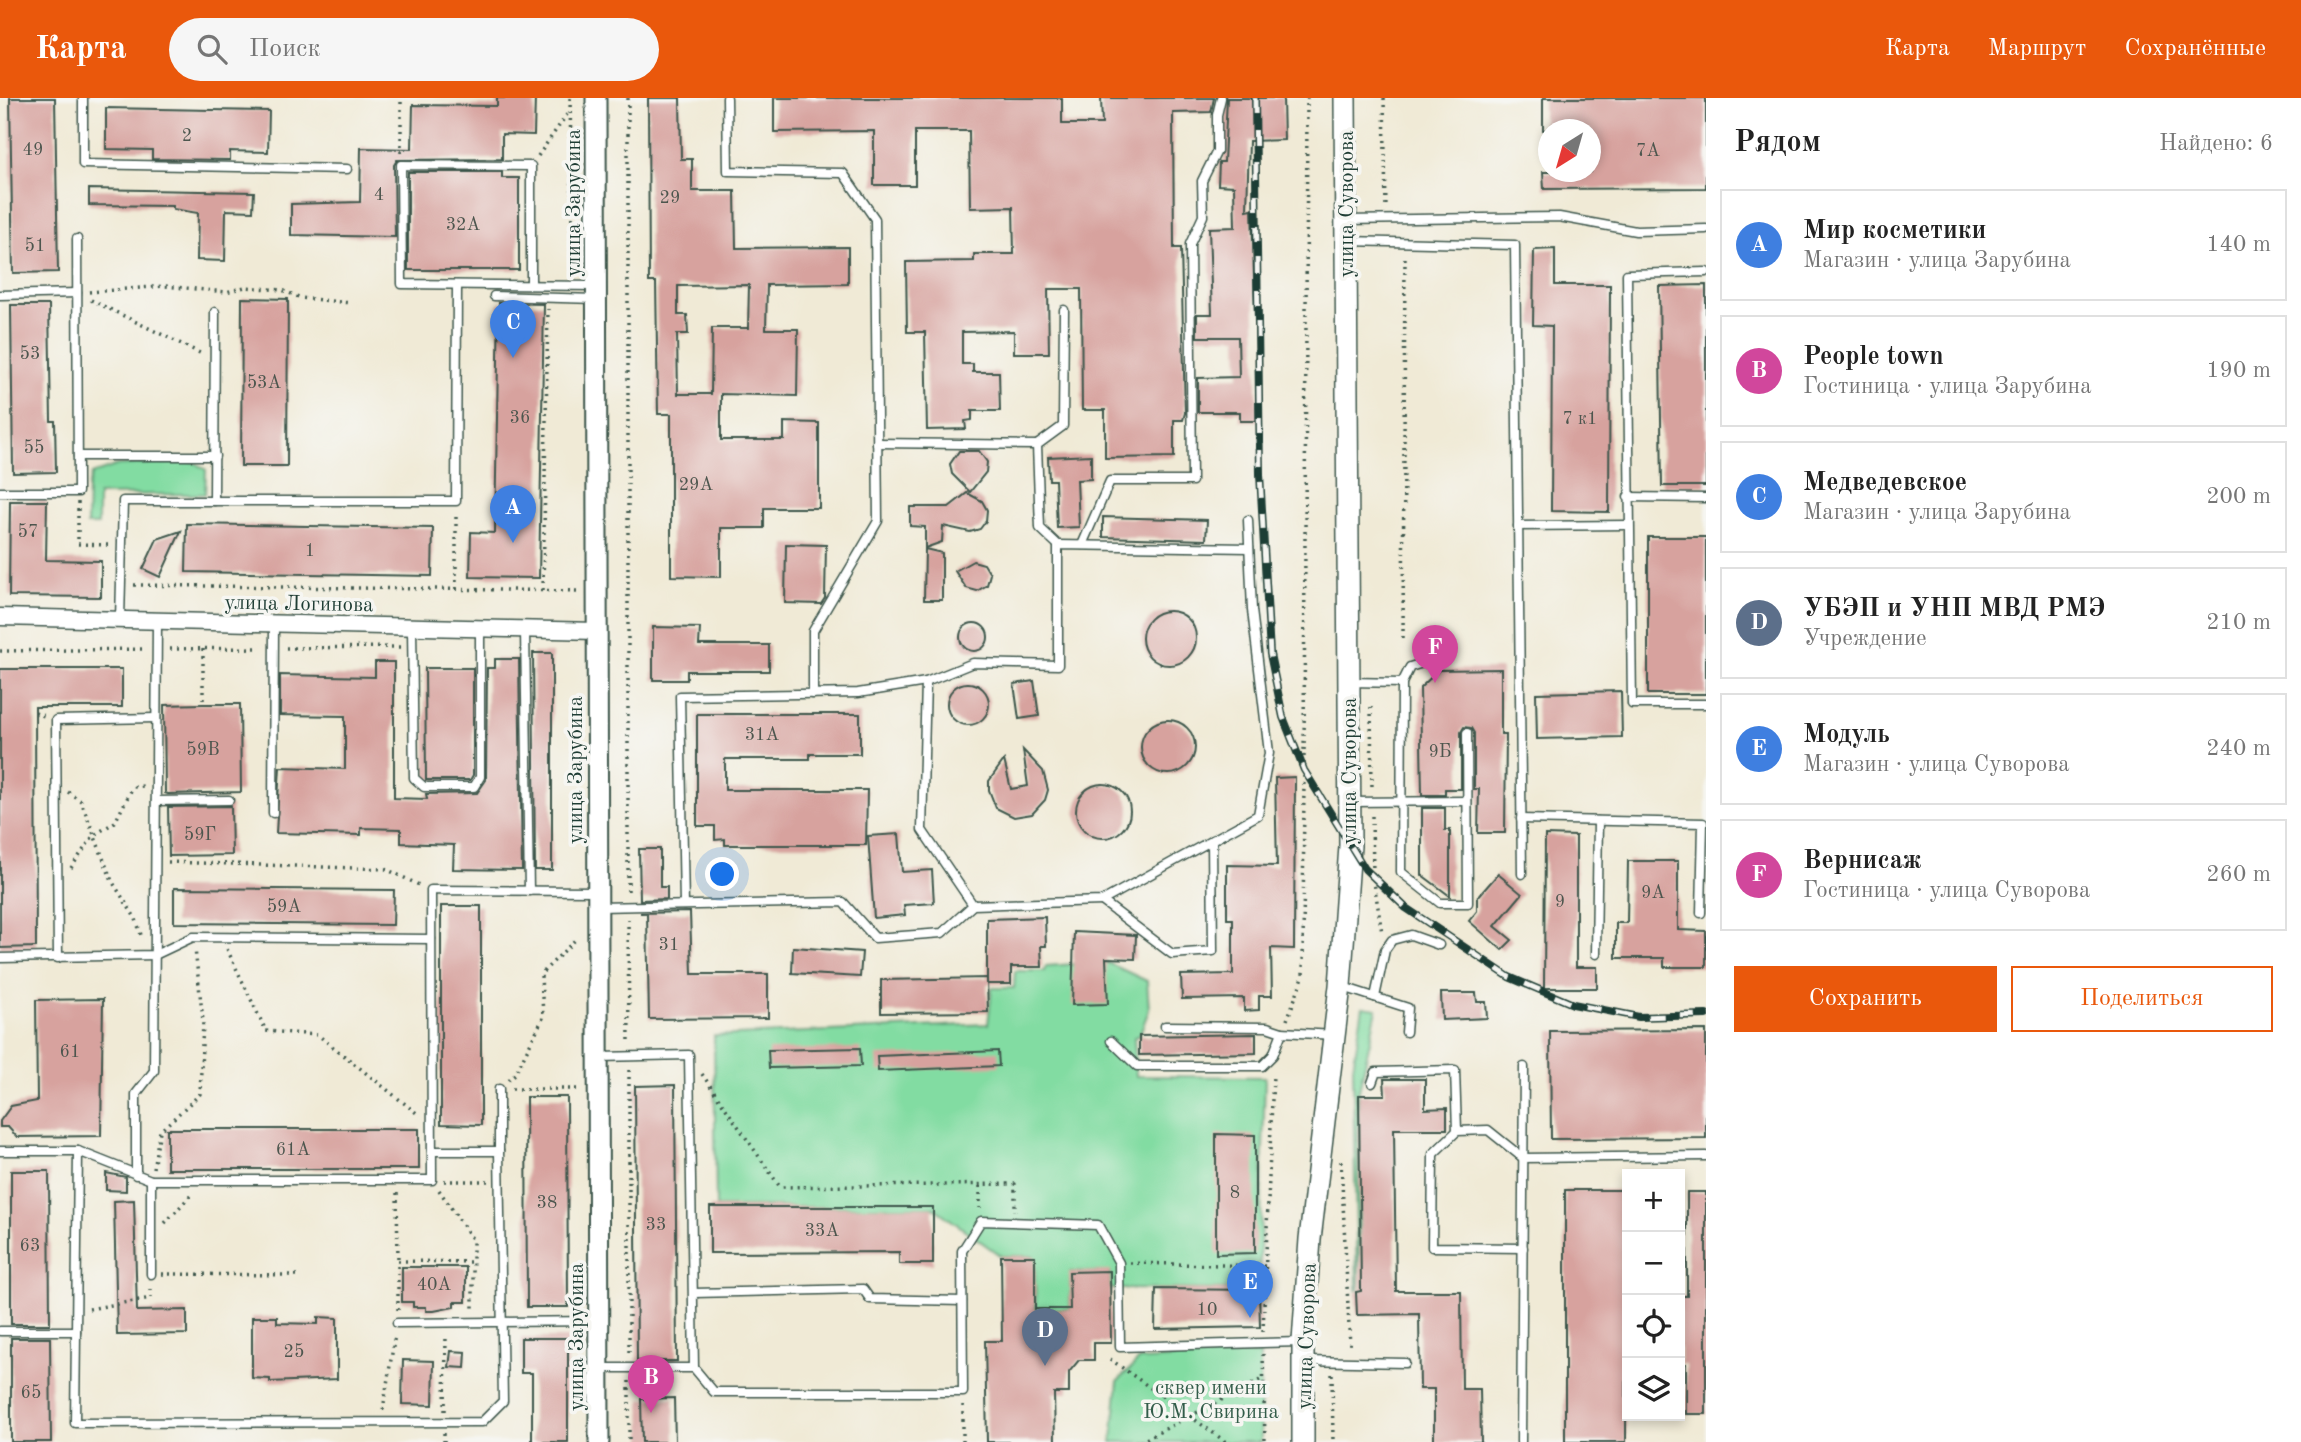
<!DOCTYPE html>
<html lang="ru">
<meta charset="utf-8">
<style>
body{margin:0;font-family:"Old Standard TT",serif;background:#f6f6f6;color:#222}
.controls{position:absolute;right:21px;bottom:21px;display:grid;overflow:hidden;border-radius:0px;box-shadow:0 4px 10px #0003}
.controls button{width:63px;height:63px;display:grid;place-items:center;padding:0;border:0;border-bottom:2px solid #e0e0e0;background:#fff;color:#222;font:35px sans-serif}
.compass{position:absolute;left:1538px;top:21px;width:63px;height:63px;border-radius:50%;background:#fff;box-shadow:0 4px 10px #0003;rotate:217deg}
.you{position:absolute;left:723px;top:777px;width:24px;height:24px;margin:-18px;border:5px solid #fff;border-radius:50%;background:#1a73e8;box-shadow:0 0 0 10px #1a73e833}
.badge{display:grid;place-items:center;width:46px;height:46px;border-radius:50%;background:#ea580c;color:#fff;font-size:23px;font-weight:700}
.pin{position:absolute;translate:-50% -58px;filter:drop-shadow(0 2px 4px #0008)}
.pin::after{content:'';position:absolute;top:37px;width:24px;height:21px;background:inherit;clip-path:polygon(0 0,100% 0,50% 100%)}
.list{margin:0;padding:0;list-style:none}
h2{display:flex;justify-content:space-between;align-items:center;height:91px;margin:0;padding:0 28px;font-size:30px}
h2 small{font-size:23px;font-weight:400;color:#767676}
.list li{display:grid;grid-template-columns:46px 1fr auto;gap:21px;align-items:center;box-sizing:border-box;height:112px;margin:0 14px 14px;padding:0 14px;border:2px solid #e0e0e0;border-radius:0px}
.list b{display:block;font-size:26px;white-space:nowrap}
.list p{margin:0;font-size:23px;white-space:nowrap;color:#767676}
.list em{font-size:23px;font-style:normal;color:#767676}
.actions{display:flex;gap:14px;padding:21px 28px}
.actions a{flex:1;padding:16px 0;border:2px solid #ea580c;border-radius:0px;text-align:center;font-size:24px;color:#ea580c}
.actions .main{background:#ea580c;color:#fff}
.icon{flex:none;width:38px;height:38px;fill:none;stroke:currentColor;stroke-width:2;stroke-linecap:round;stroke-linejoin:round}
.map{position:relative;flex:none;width:1706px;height:1344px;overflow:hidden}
header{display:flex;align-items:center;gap:42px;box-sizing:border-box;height:98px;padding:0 35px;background:#ea580c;color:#fff}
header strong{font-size:33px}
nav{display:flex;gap:38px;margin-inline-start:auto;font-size:24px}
.search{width:490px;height:63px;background:#f6f6f6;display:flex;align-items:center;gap:18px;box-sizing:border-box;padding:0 24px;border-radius:38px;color:#767676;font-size:26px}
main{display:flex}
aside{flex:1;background:#fff}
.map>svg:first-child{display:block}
.green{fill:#82dca2;stroke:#508c6b;stroke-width:2}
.building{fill:#d7a29e;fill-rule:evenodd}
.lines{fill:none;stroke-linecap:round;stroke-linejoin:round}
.service-casing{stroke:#3e574c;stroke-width:11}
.minor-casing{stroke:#3e574c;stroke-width:19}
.tertiary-casing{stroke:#3e574c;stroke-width:23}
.secondary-casing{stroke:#3e574c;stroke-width:24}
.path{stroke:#3e574c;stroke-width:3.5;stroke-dasharray:2 5;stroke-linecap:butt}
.service{stroke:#fff;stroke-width:8}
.minor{stroke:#fff;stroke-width:16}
.tertiary{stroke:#fff;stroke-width:19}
.secondary{stroke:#fff;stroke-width:21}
.rail-casing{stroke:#1f3d34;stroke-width:8}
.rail{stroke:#f6f6f2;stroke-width:5;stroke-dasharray:16;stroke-linecap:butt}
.labels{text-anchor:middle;stroke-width:7;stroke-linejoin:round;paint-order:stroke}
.number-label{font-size:18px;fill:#4d564e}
.street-label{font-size:21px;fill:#1f3d34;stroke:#f6f6f2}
.park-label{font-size:21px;fill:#335d4a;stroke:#f6f6f2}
</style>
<header>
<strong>Карта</strong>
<div class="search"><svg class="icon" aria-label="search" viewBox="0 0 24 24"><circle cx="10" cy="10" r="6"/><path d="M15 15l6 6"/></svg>Поиск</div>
<nav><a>Карта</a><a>Маршрут</a><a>Сохранённые</a></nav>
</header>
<main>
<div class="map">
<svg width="1706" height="1344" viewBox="0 0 1706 1344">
<rect width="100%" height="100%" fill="#f6f6f2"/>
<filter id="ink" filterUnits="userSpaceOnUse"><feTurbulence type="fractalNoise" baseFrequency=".0143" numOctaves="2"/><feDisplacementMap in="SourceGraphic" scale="14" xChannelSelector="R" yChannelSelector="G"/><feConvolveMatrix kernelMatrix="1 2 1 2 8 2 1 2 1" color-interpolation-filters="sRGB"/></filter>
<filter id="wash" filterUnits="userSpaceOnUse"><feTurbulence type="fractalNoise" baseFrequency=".00686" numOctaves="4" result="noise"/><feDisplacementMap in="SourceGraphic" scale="28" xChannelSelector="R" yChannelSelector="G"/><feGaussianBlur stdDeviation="1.57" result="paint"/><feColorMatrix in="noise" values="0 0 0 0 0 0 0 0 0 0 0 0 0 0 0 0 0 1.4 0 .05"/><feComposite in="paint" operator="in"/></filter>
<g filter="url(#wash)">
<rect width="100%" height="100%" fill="#f0ead6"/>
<g class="green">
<path d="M185,364H194L206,372L205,396L98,397V427H87L88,389L92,376L118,367Z"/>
<path d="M1106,864L1147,883L1149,912L1139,938L1134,939L1136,978L1265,979L1259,1192L1110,1191V1174H1070V1211H1036L1034,1158H1001L933,1109H716L714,938L988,926L992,890H1014L1015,873H1044L1046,868Z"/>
<path d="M1363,909L1377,911L1358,997L1359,1192H1357L1353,969Z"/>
<path d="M1260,1256L1261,1344H1112L1118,1283L1139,1262Z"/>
</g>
<g id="blocks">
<g class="building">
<path d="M10,0H55L58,174L13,175Z"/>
<path d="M497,0H535L534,37L502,36V61L397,62L394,67L395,139L291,137V106L360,104L361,50L412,51L413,7L497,8Z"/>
<path d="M648,0H680L681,61H692V93H735L736,150L848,149V186L767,187L766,231H798L797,298L721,296V342H784V324L819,325V410H764V430H721V479L671,478V316H658L656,184H649ZM749,187L748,230H712L711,296H678L677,236H688L687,217H678V188Z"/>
<path d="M774,0H1062V26H1102L1101,0H1214L1211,14L1173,15L1174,150H1181L1185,315L1183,322H1174V359L1105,360V312H1082L1081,191H1048L1049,255H1014V233L962,234V266H973V274H999L1000,313H972V322L965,323L966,331L927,332L925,234H907L906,164L974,163V156H1014L1013,109L970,110L969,33H915V87H874V33L774,34Z"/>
<path d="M1227,0H1283L1284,42L1249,43L1247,112L1252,111L1258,323H1240V314H1198V280L1239,279L1238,239H1197V216H1212L1209,130L1235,129L1234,88L1218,87L1219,64H1224Z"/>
<path d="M1543,0H1706V90L1544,91L1543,74H1591V32H1543Z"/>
<path d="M106,10L269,13L268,54L230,53V62L152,61V52L106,51Z"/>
<path d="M408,74H502V80H519V172H408Z"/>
<path d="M89,91L254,94L253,113L226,112L225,163L197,162L198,115L173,111V108L89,107Z"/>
<path d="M1555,151V187H1610L1609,414L1551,413L1552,228L1533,227L1534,152Z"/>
<path d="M1706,187V388H1662L1659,188Z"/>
<path d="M242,200L288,201L287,368H241Z"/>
<path d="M499,205L544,206L539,480L470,479L471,434L495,435Z"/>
<path d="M11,207H49L51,323H55L56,374L13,375Z"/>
<path d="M959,353H979L987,364L986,374L970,394L952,376L950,366Z"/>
<path d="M1091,357V381L1077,382L1079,429L1057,430L1055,382H1049L1048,359Z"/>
<path d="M967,395L982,403L987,412L986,423L980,431L970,434L943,428L942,444L925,450V429L910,428V409H949Z"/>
<path d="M10,403H47L46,462L101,463V499L9,498Z"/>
<path d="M1103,419L1207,422L1206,442L1103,439Z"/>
<path d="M187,426L433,430L432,478L186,474Z"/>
<path d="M181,433L160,479L143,471L157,441Z"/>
<rect x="1648" y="439" width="58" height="157"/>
<path d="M786,446L826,447L825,500L821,506L785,505Z"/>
<path d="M925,451L942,455V502H924Z"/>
<path d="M973,463L984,466L990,476L987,487L977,493L966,490L955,473Z"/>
<circle cx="1169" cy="540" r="27"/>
<circle cx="974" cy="539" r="14"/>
<path d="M653,529L700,530L699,547H769V573H687V582H653Z"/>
<path d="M533,555H552V772H535Z"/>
<path d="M495,561H519L522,772L453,771L454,747L401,745V731L361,730V737L276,735L280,669L345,671V618L280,617V577L375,579V564H394V700L427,701L426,696L477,695L486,682L487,570H495Z"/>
<path d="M425,570H473V677L470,682H426Z"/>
<path d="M0,571H122V609H35L36,849L0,850Z"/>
<path d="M1501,571V636H1506L1505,735H1478L1479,691H1474V635L1471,630L1464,629L1461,634V691H1445V697H1422L1420,590L1439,572Z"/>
<path d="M1034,583L1039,618L1019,621L1014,586Z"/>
<circle cx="968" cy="606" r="21"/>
<path d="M1621,593L1622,639L1537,641L1536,595Z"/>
<path d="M203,606H240L241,694L168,696L165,695L164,607Z"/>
<path d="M697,616H860V656H810V661H725V692H867L866,747H725V741L715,742V728H697Z"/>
<circle cx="1168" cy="649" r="27"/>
<path d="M1023,652L1043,673L1048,692L1045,702L1032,716L1014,719L996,710L989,692V683L1004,662L1011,691L1028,688Z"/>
<path d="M1295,679L1294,851L1271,850L1272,898H1259V912L1244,913V900L1182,901L1181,877L1233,876V821H1227V767L1277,768L1275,680Z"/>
<circle cx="1103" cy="713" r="27"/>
<path d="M231,708L232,757L169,758L168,709Z"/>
<path d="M1422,710H1445V732H1450V798L1422,777Z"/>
<path d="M899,736L902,774L932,772L934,805L904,807L905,817L874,820L868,738Z"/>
<path d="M1545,737L1576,738V869H1597V890H1544Z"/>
<path d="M639,751H660V789H667V801L640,802Z"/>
<path d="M1628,763H1678V832L1706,833V869H1664V860H1616V825H1627Z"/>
<path d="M1498,776L1522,796L1495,828L1512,842L1502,852L1469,823L1477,813V800Z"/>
<path d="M174,790L394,792L393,827L174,825Z"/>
<path d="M441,808H481V1027L441,1026Z"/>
<path d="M690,814L692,876H768V920L649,921L647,815H640Z"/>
<path d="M1045,819L1046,848H1041L1042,869H1011V886H987V821Z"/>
<path d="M1074,834L1136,837L1135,861L1106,860L1108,906L1072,907Z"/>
<path d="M793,849L862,854L860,879L792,875Z"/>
<path d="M987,880L988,914L881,915V882Z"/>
<path d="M1441,895H1476L1477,904H1486L1487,920L1442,922Z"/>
<path d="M103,901L101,1038L17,1039L8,1029H0V1023L11,1008L37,1003L36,902Z"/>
<path d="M1706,932V1040L1551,1041L1550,933Z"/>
<path d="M1256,936V955L1139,957V938Z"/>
<path d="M860,950L861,968L769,970L768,952Z"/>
<path d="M998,953L999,968L878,973L877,958Z"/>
<path d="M1384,981H1425V1011L1447,1010V1031H1394L1396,1193H1461L1462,1291H1480L1481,1344H1434V1291H1420L1419,1216L1357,1217L1356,1194L1361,1193L1359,997H1385Z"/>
<path d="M675,987L677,1263H637L635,988Z"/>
<path d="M526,999H567L568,1209H527Z"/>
<rect x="167" y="1031" width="252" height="40"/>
<path d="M1216,1036L1255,1037V1155L1216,1156Z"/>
<path d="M11,1073H49L50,1226H11Z"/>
<path d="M106,1075L126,1079V1093L106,1092Z"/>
<path d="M1565,1092H1627L1626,1344H1565Z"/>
<path d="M1687,1094H1706V1316H1686V1266H1680V1198H1687Z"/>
<path d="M134,1102L137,1213L187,1212V1236L117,1237L114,1103Z"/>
<path d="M710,1109H933V1166H899V1154L710,1155Z"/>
<path d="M1001,1158H1035V1211H1070L1069,1174L1110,1173L1111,1245H1094V1262H1079L1069,1274V1295H1054L1055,1344H987L985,1243H1002Z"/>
<path d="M402,1169H466V1204H454V1209L434,1213H426V1209H413V1204H402Z"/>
<path d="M1156,1191L1259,1192L1260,1229L1155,1231Z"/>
<path d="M252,1219H277V1225L318,1226V1219L337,1220V1281L270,1284V1281L252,1280Z"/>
<path d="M11,1240H50L51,1344H11Z"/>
<path d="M521,1240H568V1344H532V1275H521Z"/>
<path d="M451,1253L466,1254L465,1270L449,1269Z"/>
<path d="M403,1262L434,1263L433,1307L402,1306Z"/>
<path d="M674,1300L675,1344H642L641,1301Z"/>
</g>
</g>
</g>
<g filter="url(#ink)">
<use href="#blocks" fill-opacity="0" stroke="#3e574c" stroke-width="2"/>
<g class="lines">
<g class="service-casing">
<g id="service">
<path d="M83,0V66L347,71"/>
<path d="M727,0L728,73L843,75L875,121L878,423L813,533V596"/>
<path d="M1346,122L1559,119L1636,133L1706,131"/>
<path d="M1347,143L1515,147L1522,776"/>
<path d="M1706,174L1627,176L1632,606H1706"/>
<path d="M531,187V68L401,67L402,186L596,188"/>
<path d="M0,197L77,195"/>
<path d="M494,198L596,201"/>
<path d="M877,345L1037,347"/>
<path d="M78,358H215"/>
<path d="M0,394H78L77,141"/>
<path d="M1628,399L1706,400"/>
<path d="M214,403L215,214"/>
<path d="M1518,428L1629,427"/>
<path d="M1058,447L1040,430L1037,347L1063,328L1064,212"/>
<path d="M1082,447L1110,383H1192L1190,146L1203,118L1202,83L1217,53V17L1221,0"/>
<path d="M120,522L123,403H456L457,187"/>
<path d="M412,529L414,680L424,689H474L480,679V530"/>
<path d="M525,532L529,793"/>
<path d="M1426,564L1410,569L1402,585L1401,774L1440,805H1468L1467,635"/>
<path d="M926,584L922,732L973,807"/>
<path d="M1349,584L1402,585"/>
<path d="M156,703L229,702"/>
<path d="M1350,704L1467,703"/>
<path d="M273,715L274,526"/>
<path d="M1521,721L1703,725L1701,815"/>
<path d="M1102,803L1172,856L1213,853L1212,742"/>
<path d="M684,807L680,598L858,595L926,584L973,565L1058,567V447L1249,450"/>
<path d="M598,809L843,804L875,840L942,835L973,807L1102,803L1258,717L1269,655L1252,512L1248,422"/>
<path d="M1596,856L1598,723"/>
<path d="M0,860L155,857L193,839L431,841"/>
<path d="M58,860L56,622L156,620"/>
<path d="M1340,888L1408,910L1406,934"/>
<path d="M1375,899L1385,852L1392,842L1411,837L1439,847"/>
<path d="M1165,928L1267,929L1282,934"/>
<path d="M1111,943L1137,968H1262L1273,957L1282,934L1334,937"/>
<path d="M599,959L689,957L694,1270"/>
<path d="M1372,985L1376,974L1455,972L1457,1033L1488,1032L1523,1060L1706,1058"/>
<path d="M499,991V1053"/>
<path d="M1457,1033L1433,1056L1432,1149L1523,1150"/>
<path d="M0,1053H78L151,1082H432L431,792L598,793"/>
<path d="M78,1053L75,1325L482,1324L503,1303L499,1053H432"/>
<path d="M136,1077V996L154,973L157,523"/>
<path d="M151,1082V1176"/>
<path d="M694,1195L863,1191L870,1201L962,1203"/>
<path d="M397,1225L597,1223"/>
<path d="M0,1233H76"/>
<path d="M1303,1263L1405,1265"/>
<path d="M599,1270H694L714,1294H963L962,1153L981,1123L1098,1127L1119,1165L1120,1249L1301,1244"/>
<path d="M1521,1344L1524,969"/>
</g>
</g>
<g class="minor-casing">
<path id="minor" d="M0,519L597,533"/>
</g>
<g class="tertiary-casing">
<path id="tertiary" d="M596,0L599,1344"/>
</g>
<g class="secondary-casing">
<path id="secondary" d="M1303,1344V1244L1310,1141L1340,888L1350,748L1345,0"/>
</g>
<g class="path">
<path d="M570,0L573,176"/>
<path d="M628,0V796"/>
<path d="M1384,0L1386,111"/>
<path d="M401,55V0"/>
<path d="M538,58L570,12"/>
<path d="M89,194L165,188L226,194L245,189L282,192L301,200L351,205"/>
<path d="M91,202L204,257"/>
<path d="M78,404V446L109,447"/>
<path d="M134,487L581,493"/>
<path d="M456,491V415"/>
<path d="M543,492L548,211"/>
<path d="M1403,540L1405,157"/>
<path d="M286,550L400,549"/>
<path d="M170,551L260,550"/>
<path d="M203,551V606"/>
<path d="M0,553L145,551"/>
<path d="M1371,609L1372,692"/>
<path d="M35,615L44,618"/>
<path d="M68,694L81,703L112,783L136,821L141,837"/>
<path d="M1372,718L1373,778L1382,835"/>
<path d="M168,764L386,771L419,787"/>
<path d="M71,770L93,738L115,724L133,689L143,688"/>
<path d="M628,821L629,946"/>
<path d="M227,851L266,933L318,937L419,1017"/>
<path d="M1287,922L1303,879L1307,0"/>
<path d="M629,972V1258"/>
<path d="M702,976L780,1089L1015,1086V1113"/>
<path d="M508,982L515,976L543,920L541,876L577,840"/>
<path d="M512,991H578"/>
<path d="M1341,1063L1350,1250"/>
<path d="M153,1070L160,1033L200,996L203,923L195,851"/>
<path d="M444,1083H489"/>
<path d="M980,1088V1110"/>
<path d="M439,1092L473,1142V1214"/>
<path d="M397,1095L398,1163"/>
<path d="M165,1125L193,1095"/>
<path d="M1130,1165L1265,1168"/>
<path d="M162,1176L297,1177"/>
<path d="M89,1211L151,1200V1187"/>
<path d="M398,1212V1163L473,1164"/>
<path d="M1263,1234L1273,976"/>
<path d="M1263,1256L1265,1344"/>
<path d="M1110,1261L1226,1344"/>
<path d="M1332,1276L1333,1344"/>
<path d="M629,1283V1344"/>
<path d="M963,1307V1344"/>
<path d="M383,1312L395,1236"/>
<path d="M445,1313L446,1237"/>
<path d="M444,1344V1334"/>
<path d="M1140,1344L1262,1281"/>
</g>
<use href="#service" class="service"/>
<use href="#minor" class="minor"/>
<use href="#tertiary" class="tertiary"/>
<use href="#secondary" class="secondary"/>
<g class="rail-casing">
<path id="rail" d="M1255,0L1260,376L1270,556L1283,619L1304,672L1365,771L1406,810L1509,879L1573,906L1639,919L1706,917"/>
</g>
<use href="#rail" class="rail"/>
</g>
</g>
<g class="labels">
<g class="number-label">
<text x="187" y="43">2</text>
<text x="33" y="57">49</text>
<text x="1648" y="58">7А</text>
<text x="379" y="102">4</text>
<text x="670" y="105">29</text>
<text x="463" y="132">32А</text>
<text x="35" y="153">51</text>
<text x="30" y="261">53</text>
<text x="264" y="290">53А</text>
<text x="520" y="325">36</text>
<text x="1580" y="326">7 к1</text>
<text x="34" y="355">55</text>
<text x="696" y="392">29А</text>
<text x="28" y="439">57</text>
<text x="310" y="458">1</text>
<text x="762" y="642">31А</text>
<text x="203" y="657">59В</text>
<text x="1440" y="659">9Б</text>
<text x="200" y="742">59Г</text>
<text x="1653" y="800">9А</text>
<text x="1560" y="809">9</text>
<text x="284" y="814">59А</text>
<text x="669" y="852">31</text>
<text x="70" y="959">61</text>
<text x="293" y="1057">61А</text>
<text x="1235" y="1100">8</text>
<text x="547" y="1110">38</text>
<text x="656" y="1132">33</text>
<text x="822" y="1138">33А</text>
<text x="30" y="1153">63</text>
<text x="434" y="1192">40А</text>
<text x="1207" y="1217">10</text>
<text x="294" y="1259">25</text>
<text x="31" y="1300">65</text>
</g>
<g class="street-label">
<text transform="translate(573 105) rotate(-90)" y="7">улица Зарубина</text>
<text transform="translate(1346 106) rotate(-90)" y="7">улица Суворова</text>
<text transform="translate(299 505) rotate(1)" y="7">улица Логинова</text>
<text transform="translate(575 672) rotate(-90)" y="7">улица Зарубина</text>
<text transform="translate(1349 673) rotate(-90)" y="7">улица Суворова</text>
<text transform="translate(1306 1238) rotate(-88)" y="7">улица Суворова</text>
<text transform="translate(576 1239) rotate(-90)" y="7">улица Зарубина</text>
</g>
<g class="park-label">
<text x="1211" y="1296">сквер имени<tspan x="1211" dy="24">Ю.М. Свирина</tspan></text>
</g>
</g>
</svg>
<div class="controls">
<button>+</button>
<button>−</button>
<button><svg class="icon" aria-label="locate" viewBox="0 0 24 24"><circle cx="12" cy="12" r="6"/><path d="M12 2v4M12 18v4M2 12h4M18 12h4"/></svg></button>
<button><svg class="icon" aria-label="layers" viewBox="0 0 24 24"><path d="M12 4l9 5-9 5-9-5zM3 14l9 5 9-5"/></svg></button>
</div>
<svg class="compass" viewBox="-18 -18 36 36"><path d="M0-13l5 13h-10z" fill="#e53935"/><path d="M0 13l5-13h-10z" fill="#767676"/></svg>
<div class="you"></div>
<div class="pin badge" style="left:513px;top:445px;background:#3f7fe0">A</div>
<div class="pin badge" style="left:651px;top:1315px;background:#d1479c">B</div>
<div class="pin badge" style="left:513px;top:260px;background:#3f7fe0">C</div>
<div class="pin badge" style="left:1045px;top:1268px;background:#5c6f8a">D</div>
<div class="pin badge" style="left:1250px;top:1220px;background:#3f7fe0">E</div>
<div class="pin badge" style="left:1435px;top:585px;background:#d1479c">F</div>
</div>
<aside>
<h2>Рядом<small>Найдено: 6</small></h2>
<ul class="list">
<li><span class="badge" style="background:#3f7fe0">A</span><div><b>Мир косметики</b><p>Магазин · улица Зарубина</p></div><em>140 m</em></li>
<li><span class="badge" style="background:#d1479c">B</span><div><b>People town</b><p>Гостиница · улица Зарубина</p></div><em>190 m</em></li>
<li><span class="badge" style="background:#3f7fe0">C</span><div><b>Медведевское</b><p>Магазин · улица Зарубина</p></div><em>200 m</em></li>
<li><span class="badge" style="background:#5c6f8a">D</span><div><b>УБЭП и УНП МВД РМЭ</b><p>Учреждение</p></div><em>210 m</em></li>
<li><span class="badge" style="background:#3f7fe0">E</span><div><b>Модуль</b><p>Магазин · улица Суворова</p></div><em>240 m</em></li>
<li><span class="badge" style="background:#d1479c">F</span><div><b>Вернисаж</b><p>Гостиница · улица Суворова</p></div><em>260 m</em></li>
</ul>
<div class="actions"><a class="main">Сохранить</a><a>Поделиться</a></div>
</aside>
</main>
